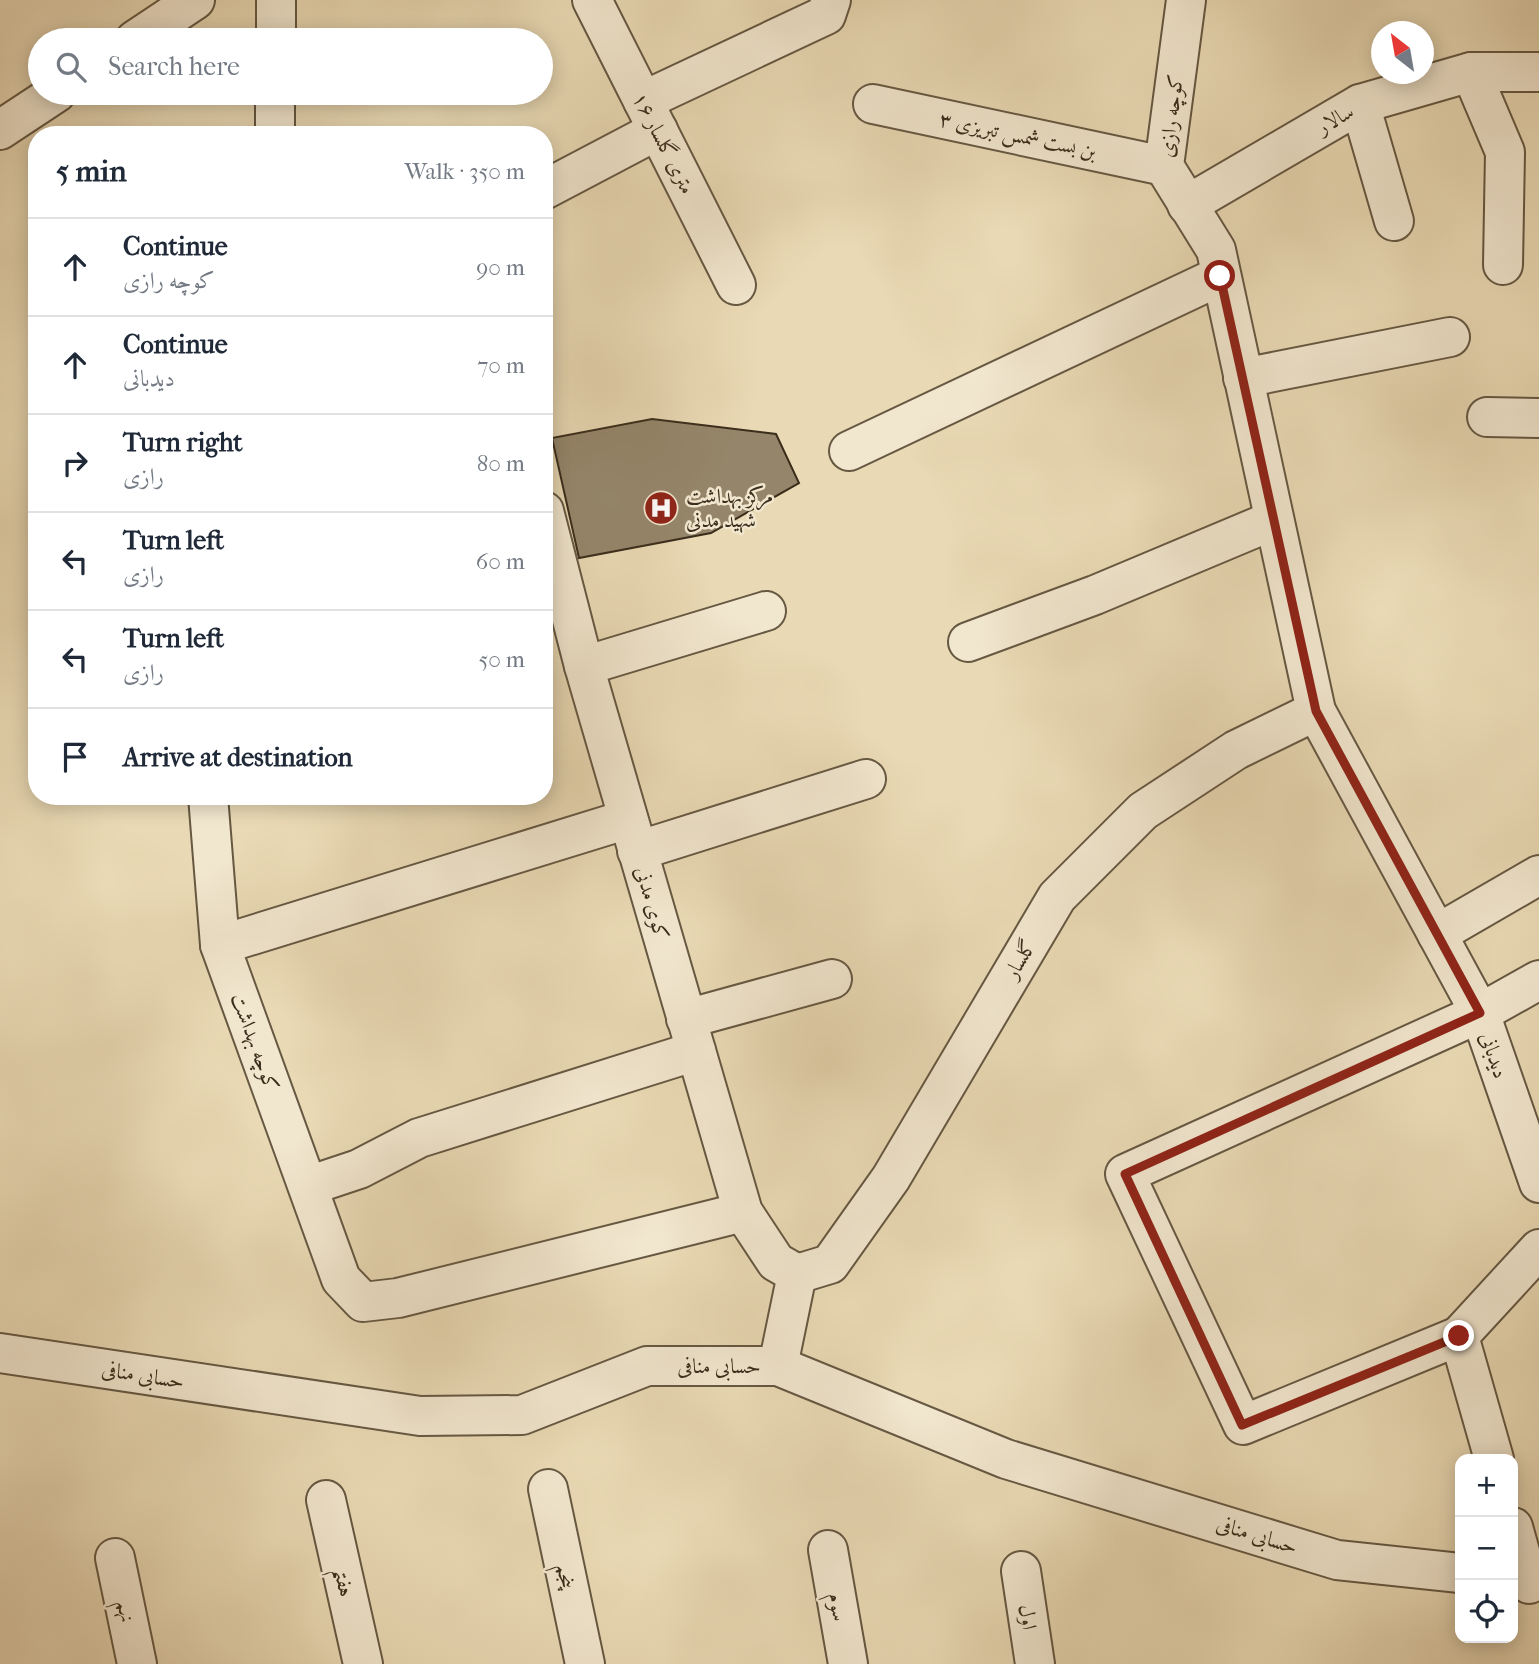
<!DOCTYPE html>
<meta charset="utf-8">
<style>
body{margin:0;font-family:"IM FELL French Canon",Amiri,serif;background:#f6f6f7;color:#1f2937}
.controls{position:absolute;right:21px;bottom:21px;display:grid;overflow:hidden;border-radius:14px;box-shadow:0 4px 18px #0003}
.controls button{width:63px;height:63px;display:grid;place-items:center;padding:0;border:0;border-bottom:2px solid #e0e1e3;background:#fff;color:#1f2937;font:35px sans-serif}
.compass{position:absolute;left:1371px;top:21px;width:63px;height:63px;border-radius:50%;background:#fff;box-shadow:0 4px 18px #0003;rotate:329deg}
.stop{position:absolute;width:21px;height:21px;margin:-16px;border:5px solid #8f2418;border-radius:50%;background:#fff}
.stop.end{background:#8f2418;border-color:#fff;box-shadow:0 2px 7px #0008}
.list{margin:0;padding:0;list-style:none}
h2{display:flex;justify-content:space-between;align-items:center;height:91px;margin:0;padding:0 28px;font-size:30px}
h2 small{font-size:23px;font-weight:400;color:#747a83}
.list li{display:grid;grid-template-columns:46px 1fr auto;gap:21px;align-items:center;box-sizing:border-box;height:98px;padding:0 28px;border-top:2px solid #e0e1e3}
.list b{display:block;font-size:26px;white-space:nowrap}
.list p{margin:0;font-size:23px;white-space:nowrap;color:#747a83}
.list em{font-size:23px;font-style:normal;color:#747a83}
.icon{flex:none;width:38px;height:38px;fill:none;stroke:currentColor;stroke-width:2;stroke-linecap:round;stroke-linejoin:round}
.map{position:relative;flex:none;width:1539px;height:1664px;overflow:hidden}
.search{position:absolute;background:#fff;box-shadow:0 4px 18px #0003;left:28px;top:28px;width:525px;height:77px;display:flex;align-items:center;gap:18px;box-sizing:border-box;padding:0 24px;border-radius:38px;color:#747a83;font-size:26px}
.panel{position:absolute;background:#fff;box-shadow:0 4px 18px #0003;left:28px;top:126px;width:525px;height:679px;border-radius:28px}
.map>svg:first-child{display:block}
.building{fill:#95866b;stroke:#3a2d1c;stroke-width:2}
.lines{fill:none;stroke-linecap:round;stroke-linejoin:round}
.minor-casing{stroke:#665842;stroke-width:42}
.minor{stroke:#f1e6ce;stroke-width:38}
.route{stroke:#8f2418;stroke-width:9}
.labels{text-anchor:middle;stroke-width:5;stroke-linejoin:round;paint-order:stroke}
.street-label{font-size:21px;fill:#3a2d1c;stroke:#f1e6ce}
.poi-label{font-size:21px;fill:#3a2d1c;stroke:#f1e6ce;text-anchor:start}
</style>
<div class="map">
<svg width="1539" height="1664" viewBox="0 0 1539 1664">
<rect width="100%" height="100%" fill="#e9d9b4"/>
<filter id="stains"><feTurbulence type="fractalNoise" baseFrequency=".00286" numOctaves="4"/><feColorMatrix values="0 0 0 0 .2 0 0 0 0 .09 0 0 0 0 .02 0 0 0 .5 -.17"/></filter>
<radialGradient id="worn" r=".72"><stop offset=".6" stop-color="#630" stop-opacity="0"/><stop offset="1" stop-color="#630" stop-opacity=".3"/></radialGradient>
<path class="building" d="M652,419L776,434L799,483L711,533L579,558L552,438Z"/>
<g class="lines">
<g class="minor-casing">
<g id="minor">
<path d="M592,0L736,285"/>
<path d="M1186,0L1164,166L1216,250L1316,711L1480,1013L1539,1183"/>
<path d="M135,40L195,0"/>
<path d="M276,40V0"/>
<path d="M1471,72L1505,152L1503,265"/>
<path d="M643,101L826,15L831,0"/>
<path d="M873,104L1164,166"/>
<path d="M1360,104L1394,221"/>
<path d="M0,130L56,93"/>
<path d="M275,135V93"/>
<path d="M544,190L658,130"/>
<path d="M1187,205L1360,104L1471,72H1539"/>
<path d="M1243,378L1450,337"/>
<path d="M1487,417L1539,418"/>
<path d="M849,451L1220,276"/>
<path d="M544,511L584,666L743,1212L776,1262L797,1274"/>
<path d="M968,642L1095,595L1274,520"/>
<path d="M584,666L766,611"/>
<path d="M208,796L220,945L341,1279L363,1302L398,1298L743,1212"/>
<path d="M637,851L866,779"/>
<path d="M1437,934L1539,875"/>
<path d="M220,945L628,819"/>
<path d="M686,1019L832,979"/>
<path d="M308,1186L359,1169L419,1138L696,1051"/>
<path d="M797,1274L830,1264L891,1178L1057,897L1143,811L1236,750L1316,711"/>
<path d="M1459,1336L1243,1425L1125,1174L1480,1013L1539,980"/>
<path d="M0,1353L420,1416L522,1415L647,1366H778L1006,1459L1337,1560L1460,1573"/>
<path d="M778,1366L797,1274"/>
<path d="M1494,1459L1459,1336L1539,1249"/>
<path d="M548,1489L585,1664"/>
<path d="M326,1500L363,1664"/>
<path d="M1513,1527L1529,1584L1539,1580"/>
<path d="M828,1550L848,1664"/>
<path d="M115,1558L137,1664"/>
<path d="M1021,1571L1035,1664"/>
</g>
</g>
<use href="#minor" class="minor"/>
</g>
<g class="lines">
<path class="route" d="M1220,276L1316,711L1480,1013L1125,1174L1242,1425L1459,1336"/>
</g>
<defs>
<g id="hospital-disc" transform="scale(1.75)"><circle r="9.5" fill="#8f2418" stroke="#f1e6ce"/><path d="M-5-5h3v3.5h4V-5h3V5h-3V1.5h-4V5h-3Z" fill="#fff"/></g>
</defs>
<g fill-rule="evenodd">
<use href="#hospital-disc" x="661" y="508"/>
</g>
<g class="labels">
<g class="street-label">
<text transform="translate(1171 116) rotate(-83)" y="7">کوچه رازی</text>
<text transform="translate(1335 119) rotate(-30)" y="7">سالار</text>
<text transform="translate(1018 135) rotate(12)" y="7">بن بست شمس تبریزی ۳</text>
<text transform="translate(664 143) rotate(63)" y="7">۱۶ متری گلسار</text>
<text transform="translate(652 903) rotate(74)" y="7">کوی مدنی</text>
<text transform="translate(1020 959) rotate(-59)" y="7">گلسار</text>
<text transform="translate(255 1042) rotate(70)" y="7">کوچه بهداشت</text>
<text transform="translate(1494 1055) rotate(71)" y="7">دیدبانی</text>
<text x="719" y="1373">حسابی منافی</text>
<text transform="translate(143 1375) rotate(9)" y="7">حسابی منافی</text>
<text transform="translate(1257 1535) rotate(17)" y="7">حسابی منافی</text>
<text transform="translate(566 1576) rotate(78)" y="7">پنجم</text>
<text transform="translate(344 1582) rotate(78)" y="7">هفتم</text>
<text transform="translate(838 1607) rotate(80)" y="7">سوم</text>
<text transform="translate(126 1611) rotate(78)" y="7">نهم</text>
<text transform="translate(1028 1617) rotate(81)" y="7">اول</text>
</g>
<g class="poi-label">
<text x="686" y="503">مرکز بهداشت<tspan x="686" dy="24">شهید مدنی</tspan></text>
</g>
</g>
<rect width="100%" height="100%" filter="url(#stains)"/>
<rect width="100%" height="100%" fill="url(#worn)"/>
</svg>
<div class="controls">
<button>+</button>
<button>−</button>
<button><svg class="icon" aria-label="locate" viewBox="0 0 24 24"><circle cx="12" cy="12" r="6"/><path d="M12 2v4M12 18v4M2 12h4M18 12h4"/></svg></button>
</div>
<svg class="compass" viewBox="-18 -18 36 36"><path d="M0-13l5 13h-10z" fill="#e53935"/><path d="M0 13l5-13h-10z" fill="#747a83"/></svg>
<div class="stop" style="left:1220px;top:276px"></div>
<div class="stop end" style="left:1459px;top:1336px"></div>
<div class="search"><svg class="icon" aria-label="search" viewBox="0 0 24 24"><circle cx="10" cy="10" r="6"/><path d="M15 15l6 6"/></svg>Search here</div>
<section class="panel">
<h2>5 min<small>Walk · 350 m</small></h2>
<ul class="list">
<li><svg class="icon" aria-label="ahead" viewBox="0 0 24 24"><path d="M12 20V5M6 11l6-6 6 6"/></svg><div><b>Continue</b><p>کوچه رازی</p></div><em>90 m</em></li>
<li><svg class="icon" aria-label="ahead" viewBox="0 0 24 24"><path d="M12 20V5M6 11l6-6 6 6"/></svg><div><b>Continue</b><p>دیدبانی</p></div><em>70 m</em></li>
<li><svg class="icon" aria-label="right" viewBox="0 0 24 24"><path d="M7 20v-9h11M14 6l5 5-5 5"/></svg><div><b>Turn right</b><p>رازی</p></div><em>80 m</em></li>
<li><svg class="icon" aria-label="left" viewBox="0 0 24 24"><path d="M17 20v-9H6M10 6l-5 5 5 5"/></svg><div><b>Turn left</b><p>رازی</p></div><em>60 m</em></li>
<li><svg class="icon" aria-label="left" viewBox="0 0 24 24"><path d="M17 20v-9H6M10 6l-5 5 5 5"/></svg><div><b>Turn left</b><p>رازی</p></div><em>50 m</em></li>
<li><svg class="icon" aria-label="arrive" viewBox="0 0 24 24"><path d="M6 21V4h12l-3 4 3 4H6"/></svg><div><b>Arrive at destination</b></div></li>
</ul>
</section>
</div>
